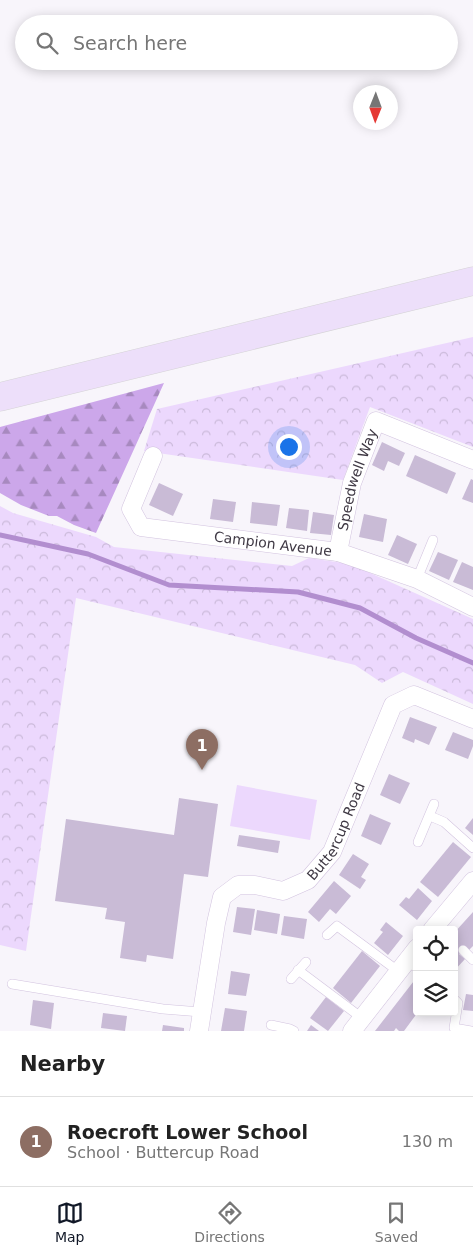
<!DOCTYPE html>
<meta charset="utf-8">
<style>
body{margin:0;font-family:"DejaVu Sans",sans-serif;background:#f2f2f2;color:#222}
.controls{position:absolute;right:15px;bottom:15px;display:grid;overflow:hidden;border-radius:5px;box-shadow:0 2px 12px #0003}
.controls button{width:45px;height:45px;display:grid;place-items:center;padding:0;border:0;border-bottom:1px solid #e0e0e0;background:#fff;color:#222;font:25px sans-serif}
.compass{position:absolute;left:353px;top:85px;width:45px;height:45px;border-radius:50%;background:#fff;box-shadow:0 2px 12px #0003;rotate:181deg}
.you{position:absolute;left:288px;top:446px;width:18px;height:18px;margin:-12px;border:4px solid #fff;border-radius:50%;background:#1a73e8;box-shadow:0 0 0 8px #1a73e833}
.badge{display:grid;place-items:center;width:32px;height:32px;border-radius:50%;background:#111827;color:#fff;font-size:16px;font-weight:700}
.pin{position:absolute;translate:-50% -41px;filter:drop-shadow(0 1px 2px #0008)}
.pin::after{content:'';position:absolute;top:26px;width:18px;height:15px;background:inherit;clip-path:polygon(0 0,100% 0,50% 100%)}
.list{margin:0;padding:0;list-style:none}
h2{display:flex;justify-content:space-between;align-items:center;height:65px;margin:0;padding:0 20px;font-size:21px}
h2 small{font-size:16px;font-weight:400;color:#767676}
.list li{display:grid;grid-template-columns:32px 1fr auto;gap:15px;align-items:center;box-sizing:border-box;height:90px;padding:0 20px;border-top:1px solid #e0e0e0}
.list b{display:block;font-size:19px;white-space:nowrap}
.list p{margin:0;font-size:16px;white-space:nowrap;color:#767676}
.list em{font-size:16px;font-style:normal;color:#767676}
.icon{flex:none;width:28px;height:28px;fill:none;stroke:currentColor;stroke-width:2;stroke-linecap:round;stroke-linejoin:round}
.map{position:relative;flex:none;width:473px;height:1031px;overflow:hidden}
.search{position:absolute;background:#fff;box-shadow:0 2px 12px #0003;left:15px;right:15px;top:15px;height:55px;display:flex;align-items:center;gap:12px;box-sizing:border-box;padding:0 18px;border-radius:28px;color:#767676;font-size:19px}
.sheet{height:155px;background:#fff}
nav{display:flex;justify-content:space-around;align-items:center;box-sizing:border-box;height:70px;border-top:1px solid #e0e0e0;background:#fff;font-size:14px;color:#767676}
nav a{display:grid;justify-items:center;gap:2px}
nav .on{color:#111827}
.map>svg:first-child{display:block}
.forest{fill:url(#forest-firs)}
.park{fill:url(#park-crowns)}
.pitch{fill:#ecd8fd}
.lines{fill:none;stroke-linecap:round;stroke-linejoin:round}
.stream{stroke:#b28ecf;stroke-width:5}
.building{fill:#c9bbd6}
.lane-casing{stroke:#d2c3df;stroke-width:10}
.street-casing{stroke:#d2c3df;stroke-width:19}
.primary-casing{stroke:#d5d3d6;stroke-width:29}
.lane{stroke:#fff;stroke-width:9}
.street{stroke:#fff;stroke-width:18}
.primary{stroke:#eddffa;stroke-width:28}
.labels{text-anchor:middle;stroke-width:4;stroke-linejoin:round;paint-order:stroke}
.street-label{font-size:14px;fill:#3f3944;stroke:#fff}
</style>
<div class="map">
<svg width="473" height="1031" viewBox="0 0 473 1031">
<defs>
<pattern id="forest-firs" width="22" height="20" patternUnits="userSpaceOnUse" patternTransform="scale(1.25)"><rect width="22" height="20" fill="#cca7ea"/><path d="M5 1l3.5 6h-7zM16 11l3.5 6h-7z" fill="#a789bf"/></pattern>
<pattern id="park-crowns" width="20" height="18" patternUnits="userSpaceOnUse" patternTransform="scale(1.25)"><rect width="20" height="18" fill="#ecd8fd"/><path d="M2 6a3 3 0 1 1 6 0M12 15a3 3 0 1 1 6 0" fill="none" stroke="#cbbada"/></pattern>
</defs>
<rect width="100%" height="100%" fill="#f8f5fb"/>
<path class="forest" d="M164,383L96,533L74,525L57,516H49L21,505L0,493V427Z"/>
<g class="park">
<path d="M473,337V447L370,407L343,480L144,451L157,409Z"/>
<path d="M0,506L13,513L96,537L114,547L292,566L309,558L350,564L473,619V704L403,672L382,683L355,665L76,598L26,951L0,945Z"/>
</g>
<path class="pitch" d="M237,785L317,800L310,840L230,826Z"/>
<g class="lines">
<path class="stream" d="M0,535L88,554L169,585L298,592L360,608L416,638L473,663"/>
</g>
<g class="building">
<path d="M382,442L405,453L399,466L388,461L384,471L372,465Z"/>
<path d="M415,455L456,473L447,494L406,476Z"/>
<path d="M471,479L473,480V503L462,499Z"/>
<path d="M159,483L183,494L173,516L149,505Z"/>
<path d="M213,499L236,502L233,522L210,519Z"/>
<path d="M252,502L280,505L277,526L250,523Z"/>
<path d="M289,508L309,510L307,531L286,528Z"/>
<path d="M313,512L334,515L331,535L310,533Z"/>
<path d="M364,514L387,519L383,542L359,537Z"/>
<path d="M397,535L417,544L408,564L388,555Z"/>
<path d="M438,552L458,560L449,580L429,571Z"/>
<path d="M462,562L473,567V590L453,582Z"/>
<path d="M410,717L437,727L429,745L415,739L414,743L402,738Z"/>
<path d="M453,732L473,740V746L468,759L445,750Z"/>
<path d="M389,774L410,783L400,804L380,795Z"/>
<path d="M179,798L218,804L208,877L184,874L173,959L147,955L146,962L120,958L125,922L105,919L107,908L55,901L66,819L174,835Z"/>
<path d="M370,814L391,823L381,845L361,836Z"/>
<path d="M473,818V835L465,828Z"/>
<path d="M239,835L280,841L278,853L237,846Z"/>
<path d="M453,842L471,857L438,897L420,882Z"/>
<path d="M353,854L369,864L361,877L366,880L360,889L339,875Z"/>
<path d="M334,881L351,896L336,914L330,909L319,922L308,912Z"/>
<path d="M418,888L432,901L417,920L399,905L406,897L409,899Z"/>
<path d="M237,907L255,909L251,935L233,932Z"/>
<path d="M257,910L280,914L277,934L254,930Z"/>
<path d="M473,912V946L469,950L465,947L459,954L465,959L454,971V933Z"/>
<path d="M284,916L307,919L304,939L281,935Z"/>
<path d="M386,922L403,936L388,955L374,943L383,932L380,930Z"/>
<path d="M362,951L380,966L351,1003L333,988Z"/>
<path d="M231,971L250,974L246,996L228,994Z"/>
<path d="M417,977V1012H418L404,1031H399L396,1028L394,1031H375Z"/>
<path d="M466,994L473,995V1011L463,1010Z"/>
<path d="M326,997L344,1011L328,1031L310,1018Z"/>
<path d="M33,1000L54,1003L51,1029L30,1025Z"/>
<path d="M225,1008L247,1011L244,1031H221Z"/>
<path d="M103,1013L127,1016L125,1031L101,1028Z"/>
<path d="M163,1025L184,1028V1031H162Z"/>
<path d="M311,1025L319,1031H307Z"/>
</g>
<g class="lines">
<g class="lane-casing">
<g id="lane">
<path d="M417,579L433,540"/>
<path d="M430,816L444,822L473,848"/>
<path d="M418,842L434,804"/>
<path d="M327,935L337,926L398,971"/>
<path d="M463,950L473,960"/>
<path d="M406,960L417,968"/>
<path d="M298,970L362,1018"/>
<path d="M291,979L306,962"/>
<path d="M12,984L163,1009L201,1012"/>
<path d="M454,999L458,1003L454,1028L471,1031"/>
<path d="M271,1025L290,1029L294,1031"/>
</g>
</g>
<g class="street-casing">
<g id="street">
<path id="s1" d="M153,456L131,509L141,527L338,552L417,579L473,607"/>
<path id="s2" d="M338,552L352,483L376,421L473,460"/>
<path d="M432,930L473,881"/>
<path id="s3" d="M199,1031L216,923L222,897L238,885H255L283,891L308,880L332,852L393,705L414,695L473,719"/>
<path d="M352,1031L417,948"/>
</g>
</g>
<g class="primary-casing">
<path id="primary" d="M0,397L473,281"/>
</g>
<use href="#lane" class="lane"/>
<use href="#street" class="street"/>
<use href="#primary" class="primary"/>
</g>
<g class="labels">
<g class="street-label">
<text dy="5" stroke="none"><textPath href="#s2" startOffset="75">Speedwell Way</textPath></text>
<text dy="5" stroke="none"><textPath href="#s1" startOffset="211">Campion Avenue</textPath></text>
<text dy="5" stroke="none"><textPath href="#s3" startOffset="286">Buttercup Road</textPath></text>
</g>
</g>
</svg>
<div class="controls">
<button><svg class="icon" aria-label="locate" viewBox="0 0 24 24"><circle cx="12" cy="12" r="6"/><path d="M12 2v4M12 18v4M2 12h4M18 12h4"/></svg></button>
<button><svg class="icon" aria-label="layers" viewBox="0 0 24 24"><path d="M12 4l9 5-9 5-9-5zM3 14l9 5 9-5"/></svg></button>
</div>
<svg class="compass" viewBox="-18 -18 36 36"><path d="M0-13l5 13h-10z" fill="#e53935"/><path d="M0 13l5-13h-10z" fill="#767676"/></svg>
<div class="you"></div>
<div class="pin badge" style="left:202px;top:770px;background:#8d6e63">1</div>
<div class="search"><svg class="icon" aria-label="search" viewBox="0 0 24 24"><circle cx="10" cy="10" r="6"/><path d="M15 15l6 6"/></svg>Search here</div>
</div>
<section class="sheet">
<h2>Nearby<small></small></h2>
<ul class="list">
<li><span class="badge" style="background:#8d6e63">1</span><div><b>Roecroft Lower School</b><p>School · Buttercup Road</p></div><em>130 m</em></li>
</ul>
</section>
<nav>
<a class="on"><svg class="icon" aria-label="map" viewBox="0 0 24 24"><path d="M3 6l6-2 6 2 6-2v14l-6 2-6-2-6 2zM9 4v14M15 6v14"/></svg>Map</a>
<a><svg class="icon" aria-label="directions" viewBox="0 0 24 24"><path d="M12 3l9 9-9 9-9-9zM9 14v-3h6M13 9l2 2-2 2"/></svg>Directions</a>
<a><svg class="icon" aria-label="saved" viewBox="0 0 24 24"><path d="M7 4h10v16l-5-4-5 4z"/></svg>Saved</a>
</nav>
